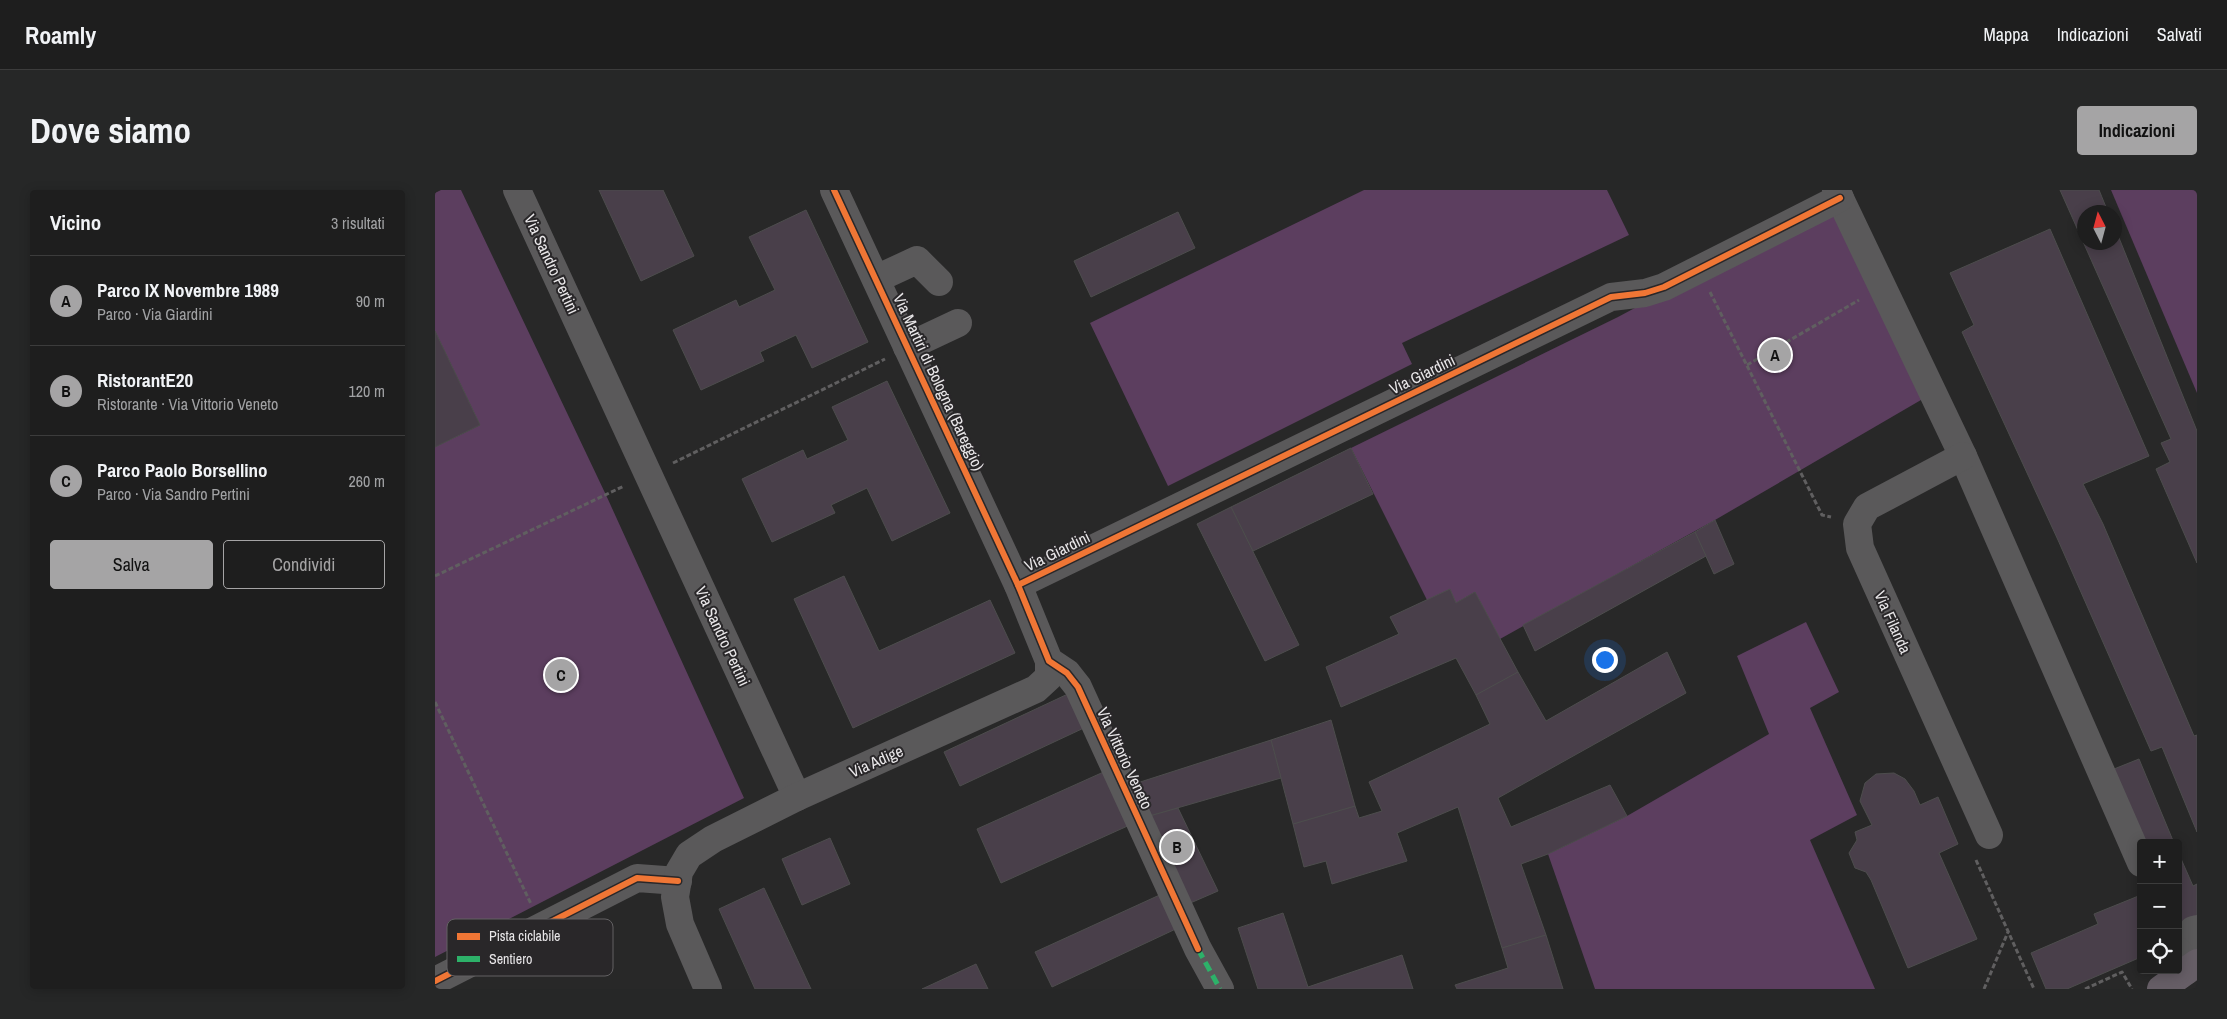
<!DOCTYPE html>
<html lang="it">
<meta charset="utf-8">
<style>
body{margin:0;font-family:"Archivo Narrow",sans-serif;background:#262727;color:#f1f3f6}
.controls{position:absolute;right:15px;bottom:15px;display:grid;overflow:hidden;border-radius:5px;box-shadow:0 2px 12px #0003}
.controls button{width:45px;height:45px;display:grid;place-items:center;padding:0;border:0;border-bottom:1px solid #3c3c3c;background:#1e1e1e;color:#f1f3f6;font:25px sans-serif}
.compass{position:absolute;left:1642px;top:15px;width:45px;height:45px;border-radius:50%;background:#1e1e1e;box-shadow:0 2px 12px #0003;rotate:354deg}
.you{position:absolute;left:1169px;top:469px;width:18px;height:18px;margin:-12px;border:4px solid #fff;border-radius:50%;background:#1a73e8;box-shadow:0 0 0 8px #1a73e833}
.badge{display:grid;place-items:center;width:32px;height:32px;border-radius:50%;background:#a5a4a5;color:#111;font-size:16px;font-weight:700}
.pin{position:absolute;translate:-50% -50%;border:2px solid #fff;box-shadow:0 1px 5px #0006}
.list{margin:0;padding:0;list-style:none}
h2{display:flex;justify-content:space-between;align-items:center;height:65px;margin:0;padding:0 20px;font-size:21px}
h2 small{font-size:16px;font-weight:400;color:#a1a2a4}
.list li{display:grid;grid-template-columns:32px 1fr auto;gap:15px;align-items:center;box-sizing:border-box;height:90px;padding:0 20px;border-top:1px solid #3c3c3c}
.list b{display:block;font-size:19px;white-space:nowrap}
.list p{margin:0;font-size:16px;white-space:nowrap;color:#a1a2a4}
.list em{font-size:16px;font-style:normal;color:#a1a2a4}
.actions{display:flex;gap:10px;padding:15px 20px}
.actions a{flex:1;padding:11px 0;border:1px solid #a5a4a5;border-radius:5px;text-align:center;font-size:18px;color:#a5a4a5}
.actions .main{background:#a5a4a5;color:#111}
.icon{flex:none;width:28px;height:28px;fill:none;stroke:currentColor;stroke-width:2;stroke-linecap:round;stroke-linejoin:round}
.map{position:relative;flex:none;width:1762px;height:799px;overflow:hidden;border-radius:5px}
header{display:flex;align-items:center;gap:30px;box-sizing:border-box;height:70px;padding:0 25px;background:#1e1e1e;border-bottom:1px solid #3c3c3c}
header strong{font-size:24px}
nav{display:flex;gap:28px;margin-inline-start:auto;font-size:18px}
.intro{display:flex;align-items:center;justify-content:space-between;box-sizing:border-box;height:120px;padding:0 30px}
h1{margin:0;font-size:35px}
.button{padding:12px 22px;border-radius:5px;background:#a5a4a5;color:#111;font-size:18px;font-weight:700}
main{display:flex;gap:30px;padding:0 30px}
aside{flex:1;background:#1e1e1e;border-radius:5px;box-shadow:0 2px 12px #0003}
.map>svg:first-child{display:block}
.green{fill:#5c3e5f}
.building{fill:#493f4a;stroke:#4d4d4d}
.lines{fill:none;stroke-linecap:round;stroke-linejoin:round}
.path{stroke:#605f60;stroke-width:3;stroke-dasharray:5 2.5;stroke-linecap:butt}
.minor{stroke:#5a595a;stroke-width:28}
.major{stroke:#665e66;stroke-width:28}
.quiet{stroke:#2db169;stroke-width:5;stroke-dasharray:10 5;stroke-linecap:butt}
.cycleway-casing{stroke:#292729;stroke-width:9}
.cycleway{stroke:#f07635;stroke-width:6}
.labels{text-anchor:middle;stroke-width:4;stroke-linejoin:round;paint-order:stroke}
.street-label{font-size:16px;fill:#e9e7e9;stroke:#292729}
.key{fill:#292729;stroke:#636163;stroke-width:1}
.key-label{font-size:14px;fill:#e9e7e9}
</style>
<header>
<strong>Roamly</strong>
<nav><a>Mappa</a><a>Indicazioni</a><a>Salvati</a></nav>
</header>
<div class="intro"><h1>Dove siamo</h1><a class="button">Indicazioni</a></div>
<main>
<aside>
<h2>Vicino<small>3 risultati</small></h2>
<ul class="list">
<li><span class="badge">A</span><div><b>Parco IX Novembre 1989</b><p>Parco · Via Giardini</p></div><em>90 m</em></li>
<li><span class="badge">B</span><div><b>RistorantE20</b><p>Ristorante · Via Vittorio Veneto</p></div><em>120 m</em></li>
<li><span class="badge">C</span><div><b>Parco Paolo Borsellino</b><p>Parco · Via Sandro Pertini</p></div><em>260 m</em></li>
</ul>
<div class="actions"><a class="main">Salva</a><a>Condividi</a></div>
</aside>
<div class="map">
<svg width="1762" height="799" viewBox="0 0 1762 799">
<rect width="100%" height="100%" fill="#282828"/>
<g class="green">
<path d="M6,0H26L171,305L309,608L0,767V257L45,235L0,141V3Z"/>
<path d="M929,0H1172L1194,45L967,153L977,174L733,296L655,133Z"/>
<path d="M1676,0H1762V203Z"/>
<path d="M1405,8L1498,203L1280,330L1065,449L1040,402L1021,413L992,410L916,258L1183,127Z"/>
<path d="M1371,432L1404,502L1375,518L1422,625L1375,650L1440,799H1160L1113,664L1192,626L1334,544L1302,466Z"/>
</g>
<g class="building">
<path d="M164,0H228L259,66L206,91Z"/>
<path d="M1625,0H1664L1673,22H1650V52H1680V38L1762,241V373L1721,279L1735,272L1726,253L1736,249Z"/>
<path d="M371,20L433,152L377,178L361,145L325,162L329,171L266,200L238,140L301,110L304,117L340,100L314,47Z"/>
<path d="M743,22L760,58L656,107L639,71Z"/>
<path d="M1615,39L1714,266L1648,294L1668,334L1759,546L1762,545V642L1727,557L1716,561L1623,350L1527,142L1539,135L1515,83Z"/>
<path d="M0,141L45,235L0,257Z"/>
<path d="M452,191L515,323L457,351L432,298L396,315L400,323L337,352L307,289L368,260L372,269L413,250L397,217Z"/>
<path d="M916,258L938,304L818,361L796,317Z"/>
<path d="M796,317L864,455L830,471L762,334Z"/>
<path d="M1280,330L1299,374L1279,384L1260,342Z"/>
<path d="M1260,342L1271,366L1100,461L1088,435Z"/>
<path d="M409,386L444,461L555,410L580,463L418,538L359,409Z"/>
<path d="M1015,399L1021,413L1040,402L1083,482L1041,505L1021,468L906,517L891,477L964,444L955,427Z"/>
<path d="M1232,462L1251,503L1063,608L1076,637L1175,595L1192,626L1113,664L1086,674L1111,745L1067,758L1023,617L962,643L972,671L897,694L891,671L869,677L858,634L920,616L924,628L947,621L934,592L1055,534L1041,505L1083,482L1111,531Z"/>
<path d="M635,503L651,537L525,596L509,562Z"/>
<path d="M896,530L920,616L858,634L836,550Z"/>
<path d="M836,550L846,588L711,627L699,594Z"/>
<path d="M1704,569L1739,653H1706L1674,581Z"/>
<path d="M673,580L697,634L566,693L542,639Z"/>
<path d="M1459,583L1470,589L1479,601L1485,615L1503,607L1523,654L1504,663L1542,749L1473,778L1436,690L1431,682L1420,678L1414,663L1422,650L1420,642L1437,635L1425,611L1430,593L1441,584Z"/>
<path d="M743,618L783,701L753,714L711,627Z"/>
<path d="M395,648L415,694L367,715L347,669Z"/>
<path d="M1743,662L1758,696L1762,694V737L1743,745Z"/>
<path d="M329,698L376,799H320L284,719Z"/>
<path d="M729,703L745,737L617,797L600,762Z"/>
<path d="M1706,705V767L1632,799H1611L1596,763L1663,734L1659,724Z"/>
<path d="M848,723L873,797L967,765L978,799H823L803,738Z"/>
<path d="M1111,745L1128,799H1022L1020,795L1073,778L1067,758Z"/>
<path d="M541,774L553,799H487Z"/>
</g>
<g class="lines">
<g class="path">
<path d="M1275,102L1387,325L1396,327"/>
<path d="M1312,175L1424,110"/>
<path d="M238,273L450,169"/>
<path d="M0,386L189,296"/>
<path d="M0,512L96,714"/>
<path d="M1541,670L1599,799"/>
<path d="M1549,799L1573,742"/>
<path d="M1650,799L1687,782L1697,799"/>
</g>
<g class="minor">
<path d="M82,0L362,607"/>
<path d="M399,0L583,395L614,471L632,483L643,497L763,759L785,799"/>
<path d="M1401,0L1528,266L1706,673"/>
<path d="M441,89L482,70L504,92"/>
<path d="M472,157L523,133"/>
<path d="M1528,266L1432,317L1422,334L1425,358L1554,645"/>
<path d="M583,395L1176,107L1210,103L1229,97L1405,8"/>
<path d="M1762,739L1758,740L1762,748"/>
<path d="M1743,761L1751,781"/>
<path d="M0,791L202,688L243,691"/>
<path d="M273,799L245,734L240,707L244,682L254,665L278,649L362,607L601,499L614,487V471"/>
</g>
<path class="major" d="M1726,799L1762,773"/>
<path class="quiet" d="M763,759L785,799"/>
<g class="cycleway-casing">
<g id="cycleway">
<path d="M399,0L583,395L614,471L632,483L643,497L763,759"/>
<path d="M583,395L1176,107L1210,103L1229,97L1405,8"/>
<path d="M0,791L202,688L243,691"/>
</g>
</g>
<use href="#cycleway" class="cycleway"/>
</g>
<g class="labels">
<g class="street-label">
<text transform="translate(117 74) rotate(65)" y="6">Via Sandro Pertini</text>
<text transform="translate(987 184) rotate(-26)" y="6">Via Giardini</text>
<text transform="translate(504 192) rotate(65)" y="6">Via Martiri di Bologna (Bareggio)</text>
<text transform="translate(622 361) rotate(-26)" y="6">Via Giardini</text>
<text transform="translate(1458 432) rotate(66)" y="6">Via Filanda</text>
<text transform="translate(288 446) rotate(65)" y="6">Via Sandro Pertini</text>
<text transform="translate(690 568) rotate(65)" y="6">Via Vittorio Veneto</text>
<text transform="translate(441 571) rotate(-24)" y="6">Via Adige</text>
</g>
</g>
<rect x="12" y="729" width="166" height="57" rx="8" class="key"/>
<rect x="22" y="743" width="23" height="7" fill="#f07635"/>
<rect x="22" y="766" width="23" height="6" fill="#2db169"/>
<g class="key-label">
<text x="54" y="751">Pista ciclabile</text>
<text x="54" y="774">Sentiero</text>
</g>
</svg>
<div class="controls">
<button>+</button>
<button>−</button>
<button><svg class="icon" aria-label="locate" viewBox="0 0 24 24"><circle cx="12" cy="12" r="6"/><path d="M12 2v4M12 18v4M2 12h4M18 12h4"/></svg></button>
</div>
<svg class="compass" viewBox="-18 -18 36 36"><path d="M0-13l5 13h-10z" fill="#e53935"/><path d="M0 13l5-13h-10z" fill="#a1a2a4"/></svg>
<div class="you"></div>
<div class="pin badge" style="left:1340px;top:165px">A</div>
<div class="pin badge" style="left:742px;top:657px">B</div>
<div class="pin badge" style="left:126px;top:485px">C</div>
</div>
</main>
